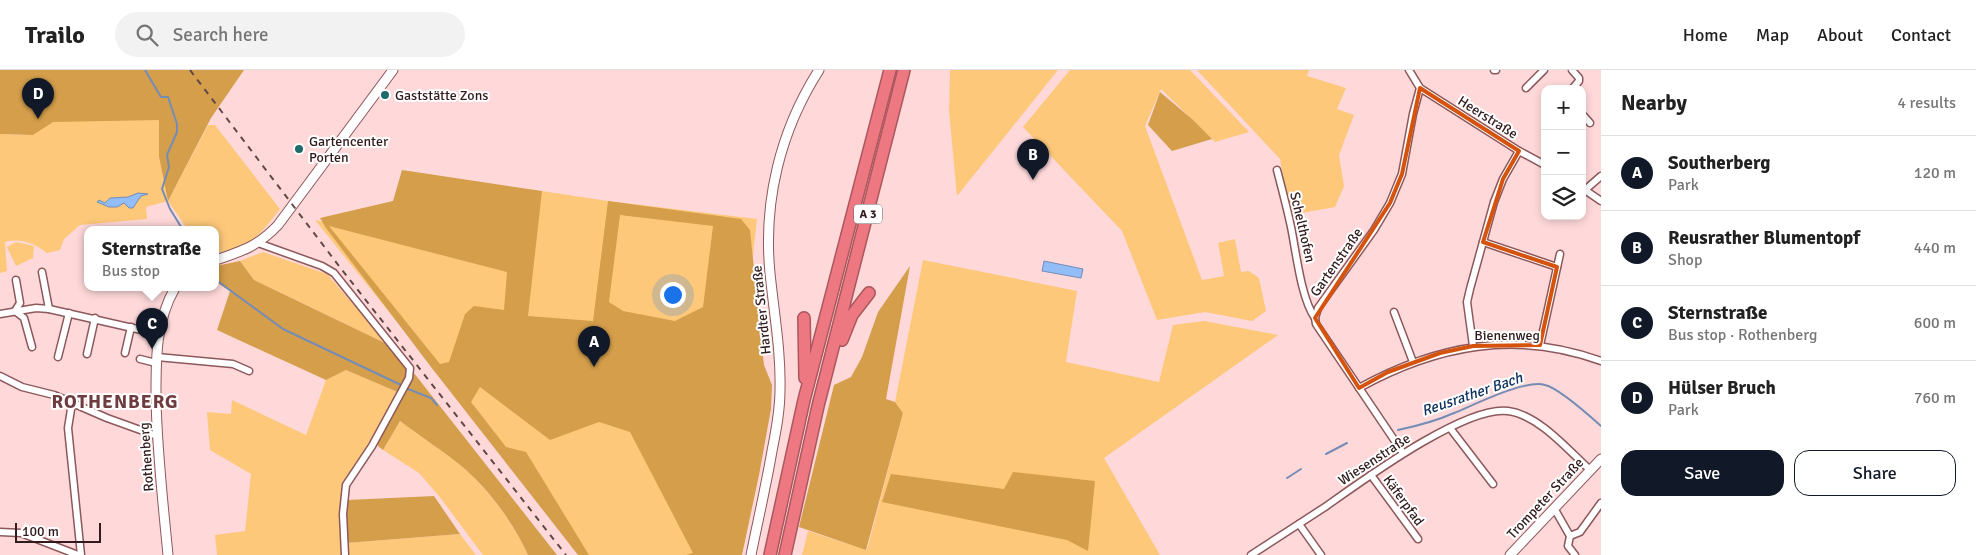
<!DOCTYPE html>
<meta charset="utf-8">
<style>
body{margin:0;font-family:Signika,sans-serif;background:#f2f2f2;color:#222}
.controls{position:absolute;right:15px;top:15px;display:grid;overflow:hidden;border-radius:10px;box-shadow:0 2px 8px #0003}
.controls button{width:45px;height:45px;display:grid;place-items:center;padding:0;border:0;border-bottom:1px solid #e0e0e0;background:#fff;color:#222;font:25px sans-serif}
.scale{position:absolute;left:15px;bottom:12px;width:86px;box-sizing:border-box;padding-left:5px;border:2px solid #311b1c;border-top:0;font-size:14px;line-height:18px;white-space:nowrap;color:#311b1c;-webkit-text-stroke:4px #fff;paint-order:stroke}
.you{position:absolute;left:672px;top:224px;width:18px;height:18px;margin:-12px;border:4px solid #fff;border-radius:50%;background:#1a73e8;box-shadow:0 0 0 8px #1a73e833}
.badge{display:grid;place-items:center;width:32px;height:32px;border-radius:50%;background:#111827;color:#fff;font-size:16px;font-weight:700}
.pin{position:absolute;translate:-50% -41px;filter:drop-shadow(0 1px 2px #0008)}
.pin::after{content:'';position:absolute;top:26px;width:18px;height:15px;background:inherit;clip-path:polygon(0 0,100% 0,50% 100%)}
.popup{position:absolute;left:84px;top:156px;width:135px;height:65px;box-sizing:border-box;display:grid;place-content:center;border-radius:10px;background:#fff;filter:drop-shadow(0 1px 4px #0005);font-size:16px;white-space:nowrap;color:#767676}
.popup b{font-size:19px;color:#222}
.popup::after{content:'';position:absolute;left:50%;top:100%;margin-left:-10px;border:10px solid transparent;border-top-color:#fff}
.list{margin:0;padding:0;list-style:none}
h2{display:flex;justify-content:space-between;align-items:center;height:65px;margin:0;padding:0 20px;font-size:21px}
h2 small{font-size:16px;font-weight:400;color:#767676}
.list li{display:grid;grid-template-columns:32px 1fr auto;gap:15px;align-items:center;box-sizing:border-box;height:75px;padding:0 20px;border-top:1px solid #e0e0e0}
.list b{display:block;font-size:19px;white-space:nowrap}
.list p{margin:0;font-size:16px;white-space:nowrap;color:#767676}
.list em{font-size:16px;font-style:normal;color:#767676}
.actions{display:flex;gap:10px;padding:15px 20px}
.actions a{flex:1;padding:11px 0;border:1px solid #111827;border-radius:15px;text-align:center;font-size:18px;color:#111827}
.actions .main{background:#111827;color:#fff}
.icon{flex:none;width:28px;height:28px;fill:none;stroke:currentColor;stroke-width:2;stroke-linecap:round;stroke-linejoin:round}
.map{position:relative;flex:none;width:1601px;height:485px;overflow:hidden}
header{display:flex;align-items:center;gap:30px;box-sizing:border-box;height:70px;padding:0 25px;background:#fff;border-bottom:1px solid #e0e0e0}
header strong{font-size:24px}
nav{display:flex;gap:28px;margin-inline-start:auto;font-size:18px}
.search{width:350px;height:45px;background:#f2f2f2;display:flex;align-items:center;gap:12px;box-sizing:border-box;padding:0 18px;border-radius:28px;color:#767676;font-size:19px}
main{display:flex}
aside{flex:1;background:#fff}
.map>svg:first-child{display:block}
.green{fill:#fdc87a}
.forest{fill:#d49e4b;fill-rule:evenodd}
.water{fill:#92bdf7;stroke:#758cb5}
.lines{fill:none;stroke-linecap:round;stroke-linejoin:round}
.stream{stroke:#758cb5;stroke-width:2}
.street-casing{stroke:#8d585b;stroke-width:9}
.secondary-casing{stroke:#8d585b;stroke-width:11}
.highway-casing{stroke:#ab575e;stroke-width:14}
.street{stroke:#fff;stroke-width:6}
.secondary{stroke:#fff;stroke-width:9}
.highway{stroke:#ed7882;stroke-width:11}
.rail{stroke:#614748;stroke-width:2;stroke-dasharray:6 6;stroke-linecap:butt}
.marked{fill:none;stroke:#d6530e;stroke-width:4;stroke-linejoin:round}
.poi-dot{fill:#1f6b6c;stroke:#fff;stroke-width:2}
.labels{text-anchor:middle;stroke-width:4;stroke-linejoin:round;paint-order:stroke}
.shield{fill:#fff;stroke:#6f5f60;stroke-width:1}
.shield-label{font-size:12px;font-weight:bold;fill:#311b1c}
.poi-label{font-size:14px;fill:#311b1c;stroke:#fff;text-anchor:start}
.street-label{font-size:14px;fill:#311b1c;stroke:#fff}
.water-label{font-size:15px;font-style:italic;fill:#0c305c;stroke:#fff}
.district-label{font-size:19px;font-weight:bold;letter-spacing:1px;fill:#6e3b3f;stroke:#fff}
</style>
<header>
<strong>Trailo</strong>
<div class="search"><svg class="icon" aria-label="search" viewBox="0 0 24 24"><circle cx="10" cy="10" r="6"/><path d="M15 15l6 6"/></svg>Search here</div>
<nav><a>Home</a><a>Map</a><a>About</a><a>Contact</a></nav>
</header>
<main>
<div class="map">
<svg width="1601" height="485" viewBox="0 0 1601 485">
<rect width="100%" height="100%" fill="#ffd9da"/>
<g class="green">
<path d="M0,0L159,50V87L168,131L208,55H215L280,139C257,168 254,175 216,183V160H188L168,131L146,137L147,149L80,155L64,169L60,180L47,183C34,173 20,168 5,172L7,201L0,203V64L33,65Z"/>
<path d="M950,0H1058L957,126L949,41Z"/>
<path d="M1070,0H1190L1249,62L1215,72L1161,19L1145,56L1202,210L1224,206L1218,173L1235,169L1241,202L1249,201L1259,208L1266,241L1252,251L1205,242L1157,250L1122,161L1023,57Z"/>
<path d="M1197,0H1309L1307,6L1346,18L1337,39L1354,45L1339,85L1344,116L1335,137L1290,145L1280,89Z"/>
<path d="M542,121L608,131L757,149L743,276L733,485H580L456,325L315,150L501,195Z"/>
<path d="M16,172L34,176L33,188L16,196L7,177Z"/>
<path d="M263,182L327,204L389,275L254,210L240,191Z"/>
<path d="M923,190L1077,221L1066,292L1159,312L1173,255L1204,251L1278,265L1104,388L1160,485H802L808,461L867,480L903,343L895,332Z"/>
<path d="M346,300L397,322L365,379L344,414L340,447L342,485H217L215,465L245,461L251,404L210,380L207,342L231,344L232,330L306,365L326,310Z"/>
<path d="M400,351C421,367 445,381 465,399C489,421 515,455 528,485H483L439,426L419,403L383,380Z"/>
<path d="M460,464L476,485H347L346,473Z"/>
</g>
<g class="forest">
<path d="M0,0H244L211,48L168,131L159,87V50L53,52L33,65L0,64Z"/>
<path d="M1160,22L1192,49L1212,69L1172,81L1148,55Z"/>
<path d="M402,100L542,121L528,246L593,251L608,131L741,149L750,160L764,295L772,315L771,339L759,405L742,485H686L693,483L630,362L599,352L550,370L480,317L471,332L506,377L526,382L589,485H578L431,297L326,158L320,148L393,131ZM620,145L713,156L703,237L675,251L623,241L609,232ZM329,156L507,202L504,240L474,236L465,244L449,292L440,294Z"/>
<path d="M240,191L254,210L389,275L410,298L557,485H528C514,454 490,421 465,399C445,382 421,367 400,351L383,380L378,376V370L402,324L346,300L326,310L217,260L230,221L216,212V196Z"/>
<path d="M910,196L886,329L895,332L903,343L866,480L799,457L834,315L851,307L862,287L878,242Z"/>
<path d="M1013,402L1095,411L1088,481L1067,470L882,432L891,404L1004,419Z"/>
<path d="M434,426L460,464L346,473L345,445L347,430Z"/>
</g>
<g class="water">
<path d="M138,123L148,124L141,126L133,138H129L124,133L117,137H109L97,132L99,130L105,133L110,128L128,127Z"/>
<path d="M1044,191L1083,199L1081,208L1042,201Z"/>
</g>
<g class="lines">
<g class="stream">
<path d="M145,0L161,27H168L177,54V62L167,85L169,97L162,119L170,139L183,160"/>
<path d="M216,210L283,259L401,315"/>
<path d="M408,319L431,328L437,335"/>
<path d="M1398,360C1417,356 1436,351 1454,343C1474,335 1525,309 1545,315C1558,318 1591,347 1601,356"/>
<path d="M1326,384L1347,373"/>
<path d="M1287,408L1301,399"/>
</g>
<g class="street-casing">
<g id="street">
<path d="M1409,0L1420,18L1519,81L1545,95"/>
<path d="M1494,0H1496"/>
<path d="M1572,0L1579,8V11L1572,19"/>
<path d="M1526,18L1544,0"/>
<path d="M1582,44L1590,53"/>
<path d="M1277,100C1282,119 1287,138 1291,157C1296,181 1301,229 1315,248"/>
<path d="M1582,118L1601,131"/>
<path d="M1585,120L1601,106"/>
<path d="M1483,172L1557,197"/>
<path d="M258,173L322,196L334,203L410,298L409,308L372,376L346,415L343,444L345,485"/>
<path d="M42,202L49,239"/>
<path d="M16,210L20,233L15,241L24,248L32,277"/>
<path d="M1394,242L1413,292"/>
<path d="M0,244L36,238L49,239L159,264"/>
<path d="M1540,275L1560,184"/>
<path d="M1473,276L1467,232L1470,219L1494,132L1503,109L1519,81"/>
<path d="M125,283L131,257"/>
<path d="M87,284L95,248"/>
<path d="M58,287L69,243"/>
<path d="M157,287L233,294L249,301"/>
<path d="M140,289L156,293"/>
<path d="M0,306L22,317L54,325L107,348L157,366"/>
<path d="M1359,318C1437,275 1516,260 1601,291"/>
<path d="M72,333L68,358L81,485"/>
<path d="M1450,358L1493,414"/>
<path d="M1403,383L1316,254L1315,248L1318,238L1374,160L1390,133L1402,104L1413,44L1420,18"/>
<path d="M1371,405L1418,469"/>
<path d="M1554,438L1570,466L1568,476L1575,485"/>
<path d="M1299,454L1321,485"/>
<path d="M0,462L21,463L78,485"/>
<path d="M1570,466L1580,462L1601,433"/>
<path d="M1251,485C1276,469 1300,453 1325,437C1362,411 1465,335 1508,341C1539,345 1568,380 1590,400"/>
</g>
</g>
<g class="secondary-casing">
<g id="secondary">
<path d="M216,190C243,181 258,176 278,155L393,0"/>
<path d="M168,485C163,433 157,381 156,329C156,291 155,252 175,218"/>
<path d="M751,485C758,450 766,416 772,381C776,361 780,341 780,320C781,281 774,243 770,203C763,132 780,61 819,0"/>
<path d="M1510,485L1601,389"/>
</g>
</g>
<g class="highway-casing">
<g id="highway">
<path d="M804,248L805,308"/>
<path d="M842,270L852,245L869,223"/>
<path d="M770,485L804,330L890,0"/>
<path d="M785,485L818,336L904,0"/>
</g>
</g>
<use href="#street" class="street"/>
<use href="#secondary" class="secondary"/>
<use href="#highway" class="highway"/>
<path class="rail" d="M190,0L339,196L566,485"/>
</g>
<path class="marked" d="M1420,18L1519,81L1503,109L1483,172L1557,197L1540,275L1473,276L1440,283L1388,302L1359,318L1315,248L1390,133L1402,104Z"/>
<g class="poi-dot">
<circle cx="385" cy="25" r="5"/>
<circle cx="299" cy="79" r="5"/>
</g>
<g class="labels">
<rect class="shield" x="854" y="134.5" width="28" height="19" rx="4"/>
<g class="shield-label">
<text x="868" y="148">A 3</text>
</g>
<g class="poi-label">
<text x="395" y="30">Gaststätte Zons</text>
<text x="309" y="76">Gartencenter<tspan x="309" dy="16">Porten</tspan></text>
</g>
<g class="street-label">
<text transform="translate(1488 47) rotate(32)" y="5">Heerstraße</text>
<text transform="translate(1303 157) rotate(77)" y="5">Schelthofen</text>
<text transform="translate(1336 192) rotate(-55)" y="5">Gartenstraße</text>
<text transform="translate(761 240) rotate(-96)" y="5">Hardter Straße</text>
<text x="1507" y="270">Bienenweg</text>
<text transform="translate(146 387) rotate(-94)" y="5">Rothenberg</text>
<text transform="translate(1374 389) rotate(-33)" y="5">Wiesenstraße</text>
<text transform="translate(1545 428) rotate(-47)" y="5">Trompeter Straße</text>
<text transform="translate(1404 430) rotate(54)" y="5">Käferpfad</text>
</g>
<g class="water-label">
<text transform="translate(1472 324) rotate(-19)" y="5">Reusrather Bach</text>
</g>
<g class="district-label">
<text x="115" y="338">ROTHENBERG</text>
</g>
</g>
</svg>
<div class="controls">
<button>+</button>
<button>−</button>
<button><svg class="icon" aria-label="layers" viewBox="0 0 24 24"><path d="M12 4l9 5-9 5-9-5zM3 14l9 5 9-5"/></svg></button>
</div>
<div class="scale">100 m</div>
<div class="you"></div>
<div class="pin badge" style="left:594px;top:297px">A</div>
<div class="pin badge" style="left:1033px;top:110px">B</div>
<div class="pin badge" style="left:152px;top:279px">C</div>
<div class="popup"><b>Sternstraße</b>Bus stop</div>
<div class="pin badge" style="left:38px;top:49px">D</div>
</div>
<aside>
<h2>Nearby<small>4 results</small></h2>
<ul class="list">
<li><span class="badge">A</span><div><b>Southerberg</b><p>Park</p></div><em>120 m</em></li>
<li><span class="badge">B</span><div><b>Reusrather Blumentopf</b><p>Shop</p></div><em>440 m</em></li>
<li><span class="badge">C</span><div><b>Sternstraße</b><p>Bus stop · Rothenberg</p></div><em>600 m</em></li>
<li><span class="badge">D</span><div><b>Hülser Bruch</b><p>Park</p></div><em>760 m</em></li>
</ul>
<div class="actions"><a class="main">Save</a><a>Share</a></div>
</aside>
</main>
